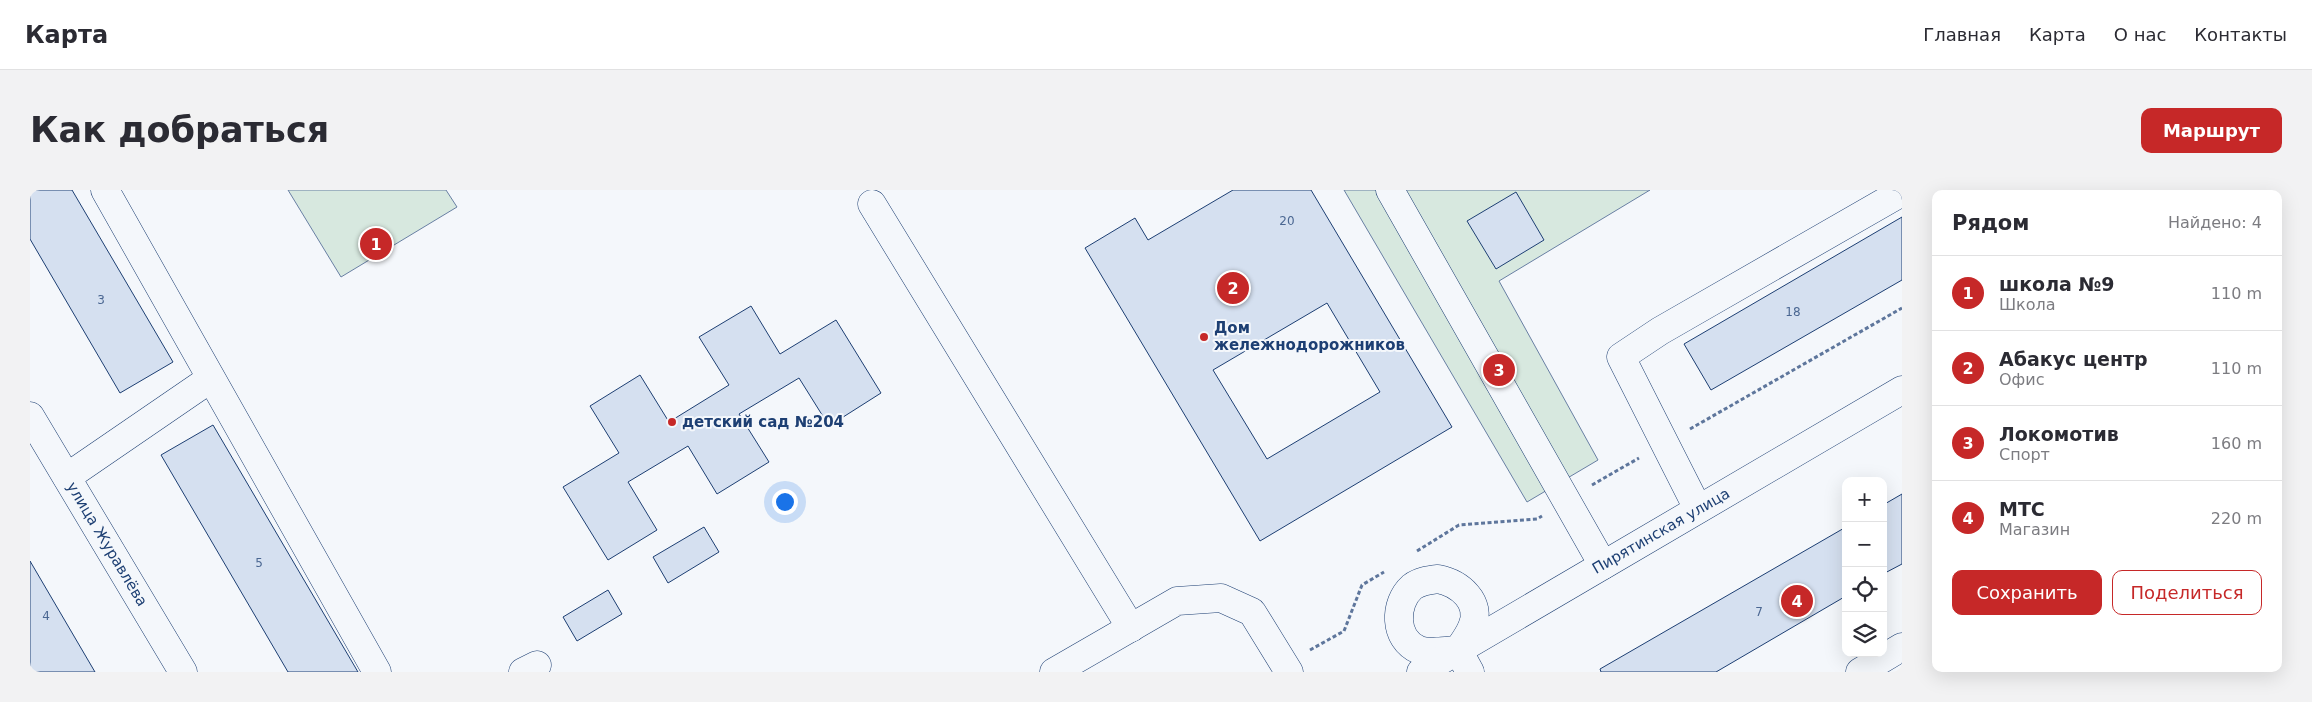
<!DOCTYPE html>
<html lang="ru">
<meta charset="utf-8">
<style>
body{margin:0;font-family:"DejaVu Sans",sans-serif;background:#f2f2f3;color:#2b2b33}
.controls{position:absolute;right:15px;bottom:15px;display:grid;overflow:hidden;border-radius:10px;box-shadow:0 5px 20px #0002}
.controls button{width:45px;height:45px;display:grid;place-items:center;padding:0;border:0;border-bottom:1px solid #e1e1e2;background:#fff;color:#2b2b33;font:25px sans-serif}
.you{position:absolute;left:754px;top:311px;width:18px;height:18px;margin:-12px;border:4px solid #fff;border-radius:50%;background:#1a73e8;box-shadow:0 0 0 8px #1a73e833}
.badge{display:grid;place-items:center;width:32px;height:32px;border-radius:50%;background:#c62828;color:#fff;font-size:16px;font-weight:700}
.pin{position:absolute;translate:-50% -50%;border:2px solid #fff;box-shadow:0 1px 5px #0006}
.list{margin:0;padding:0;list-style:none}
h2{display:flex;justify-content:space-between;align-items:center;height:65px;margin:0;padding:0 20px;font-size:21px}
h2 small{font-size:16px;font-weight:400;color:#7c7c81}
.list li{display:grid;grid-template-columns:32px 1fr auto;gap:15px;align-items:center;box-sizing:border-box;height:75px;padding:0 20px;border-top:1px solid #e1e1e2}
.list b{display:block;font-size:19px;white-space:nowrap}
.list p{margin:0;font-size:16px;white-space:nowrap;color:#7c7c81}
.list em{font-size:16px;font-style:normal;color:#7c7c81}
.actions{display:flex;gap:10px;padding:15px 20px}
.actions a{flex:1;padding:11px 0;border:1px solid #c62828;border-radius:10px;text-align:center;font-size:18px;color:#c62828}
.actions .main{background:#c62828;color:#fff}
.icon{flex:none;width:28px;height:28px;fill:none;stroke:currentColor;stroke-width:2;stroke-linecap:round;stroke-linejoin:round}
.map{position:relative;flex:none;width:1872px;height:482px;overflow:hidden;border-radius:10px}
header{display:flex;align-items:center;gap:30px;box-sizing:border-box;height:70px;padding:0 25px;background:#fff;border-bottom:1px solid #e1e1e2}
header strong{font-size:24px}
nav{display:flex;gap:28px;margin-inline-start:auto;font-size:18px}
.intro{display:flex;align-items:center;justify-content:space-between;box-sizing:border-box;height:120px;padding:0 30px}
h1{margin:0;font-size:35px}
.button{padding:12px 22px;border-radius:10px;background:#c62828;color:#fff;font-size:18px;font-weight:700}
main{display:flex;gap:30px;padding:0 30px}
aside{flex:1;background:#fff;border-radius:10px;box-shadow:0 5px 20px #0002}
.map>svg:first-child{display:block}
.green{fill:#d7e8df;stroke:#687fa3}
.building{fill:#d5e0f0;stroke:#1d3f73;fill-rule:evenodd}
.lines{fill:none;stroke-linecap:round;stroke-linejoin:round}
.minor-casing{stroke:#1d3f73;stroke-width:29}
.path{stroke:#5e769c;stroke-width:3;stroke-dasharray:4 2.5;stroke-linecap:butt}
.minor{stroke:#f4f7fb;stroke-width:28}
.poi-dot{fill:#c62828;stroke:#f4f7fb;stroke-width:2}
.labels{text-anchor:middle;stroke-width:4;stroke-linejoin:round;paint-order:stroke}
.number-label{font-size:12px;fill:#4b6792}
.poi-label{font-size:15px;font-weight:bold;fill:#1d3f73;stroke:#f4f7fb;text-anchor:start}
.street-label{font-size:15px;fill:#1d3f73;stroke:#f4f7fb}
</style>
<header>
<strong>Карта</strong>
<nav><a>Главная</a><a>Карта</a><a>О нас</a><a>Контакты</a></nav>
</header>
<div class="intro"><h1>Как добраться</h1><a class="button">Маршрут</a></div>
<main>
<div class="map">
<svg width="1872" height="482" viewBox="0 0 1872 482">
<rect width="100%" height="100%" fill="#f4f7fb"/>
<g class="green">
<path d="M258,0H416L427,17L311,87Z"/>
<path d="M1314,0H1620L1469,91L1568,270L1497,312Z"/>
</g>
<g class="building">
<path d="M0,0H42L143,172L90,203L0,49Z"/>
<path d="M1203,0H1281L1422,237L1230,351L1055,58L1105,28L1118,50ZM1297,113L1350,202L1237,269L1183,180Z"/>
<path d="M1486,2L1514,50L1466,79L1437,31Z"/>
<path d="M1872,27V90L1681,200L1654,154Z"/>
<path d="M721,116L750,164L806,130L851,203L799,236L769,188L709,224L739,272L687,304L658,256L598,292L627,340L578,370L533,297L589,263L560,216L610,185L639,232L699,195L669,147Z"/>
<path d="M183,235L328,482H258L131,265Z"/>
<path d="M1872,304V374L1853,384V315Z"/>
<path d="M674,337L689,362L638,393L623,367Z"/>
<path d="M1816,337V406L1686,482H1571L1570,479Z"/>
<path d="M0,371L65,482H0Z"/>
<path d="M578,400L592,424L547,451L533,427Z"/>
</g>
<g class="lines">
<g class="minor-casing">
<g id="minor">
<path d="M75,0L347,482"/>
<path d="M1360,0L1573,375"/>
<path d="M842,14L1101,438"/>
<path d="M0,226L153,482"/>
<path d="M37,287L180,189"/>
<path d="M1668,319L1591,167L1630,141L1872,2"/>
<path d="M1408,389C1429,393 1453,412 1442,437C1439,445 1433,453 1428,460C1417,460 1399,464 1389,460C1363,449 1364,413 1382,397C1390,391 1399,390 1408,389Z"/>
<path d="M1428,460L1440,482"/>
<path d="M493,482L507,475"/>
<path d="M1024,482L1147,411L1191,408L1222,422L1259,482"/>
<path d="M1391,482L1872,200"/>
<path d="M1830,482L1872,457"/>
</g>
</g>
<g class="path">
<path d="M1660,239L1872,118"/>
<path d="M1562,295L1609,268"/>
<path d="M1387,361L1429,335L1507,329L1512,326"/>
<path d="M1280,460L1314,441L1332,395L1354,382"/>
</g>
<use href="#minor" class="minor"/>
</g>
<g class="poi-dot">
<circle cx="1174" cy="147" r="5"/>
<circle cx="642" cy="232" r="5"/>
</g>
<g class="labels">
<g class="number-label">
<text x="1257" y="35">20</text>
<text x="71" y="114">3</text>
<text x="1763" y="126">18</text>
<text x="229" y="377">5</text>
<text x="1729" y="426">7</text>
<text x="16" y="430">4</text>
</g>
<g class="poi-label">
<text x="1184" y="143">Дом<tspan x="1184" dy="17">жележнодорожников</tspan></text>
<text x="652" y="237">детский сад №204</text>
</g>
<g class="street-label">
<text transform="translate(1631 341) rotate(-30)" y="5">Пирятинская улица</text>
<text transform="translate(77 354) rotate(59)" y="5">улица Журавлёва</text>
</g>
</g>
</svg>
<div class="controls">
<button>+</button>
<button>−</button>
<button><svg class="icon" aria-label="locate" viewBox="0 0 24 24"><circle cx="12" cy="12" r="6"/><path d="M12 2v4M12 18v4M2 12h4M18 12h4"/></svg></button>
<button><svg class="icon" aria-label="layers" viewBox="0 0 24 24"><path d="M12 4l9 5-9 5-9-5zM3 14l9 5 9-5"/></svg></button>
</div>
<div class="you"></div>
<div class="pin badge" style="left:346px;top:54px">1</div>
<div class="pin badge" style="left:1203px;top:98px">2</div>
<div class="pin badge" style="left:1469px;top:180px">3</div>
<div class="pin badge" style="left:1767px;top:411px">4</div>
</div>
<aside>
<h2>Рядом<small>Найдено: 4</small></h2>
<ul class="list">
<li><span class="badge">1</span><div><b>школа №9</b><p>Школа</p></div><em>110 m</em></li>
<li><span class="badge">2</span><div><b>Абакус центр</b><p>Офис</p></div><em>110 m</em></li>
<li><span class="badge">3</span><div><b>Локомотив</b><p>Спорт</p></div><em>160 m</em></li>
<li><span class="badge">4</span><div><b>МТС</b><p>Магазин</p></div><em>220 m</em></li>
</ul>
<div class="actions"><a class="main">Сохранить</a><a>Поделиться</a></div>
</aside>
</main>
